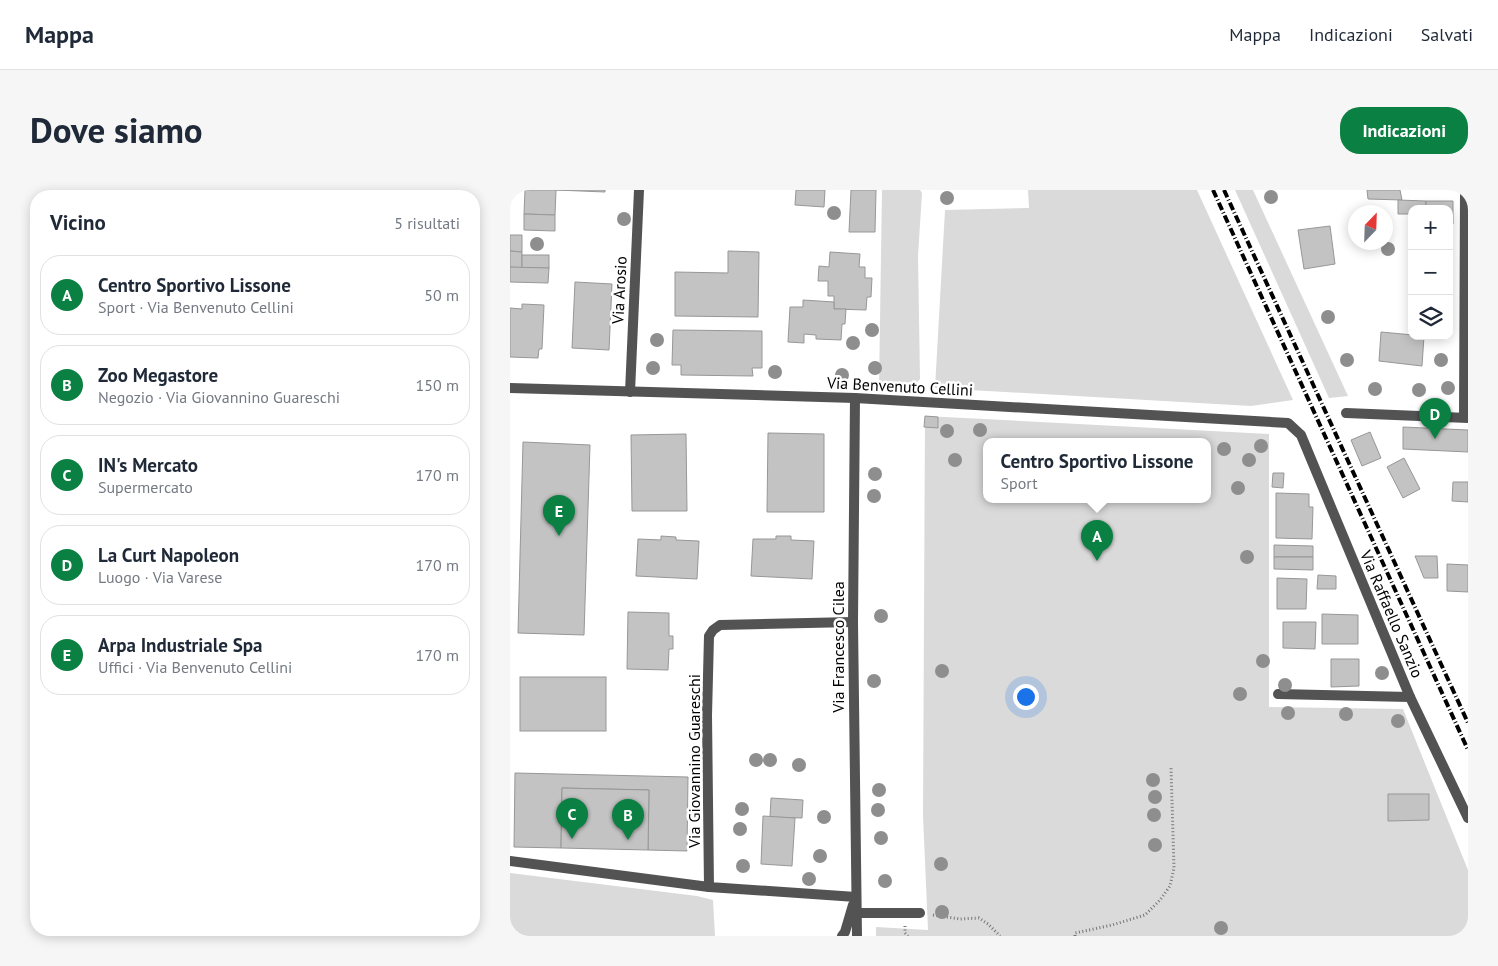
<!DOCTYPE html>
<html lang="it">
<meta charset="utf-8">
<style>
body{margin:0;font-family:"PT Sans",sans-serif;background:#f6f6f7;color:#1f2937}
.controls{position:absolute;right:15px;top:15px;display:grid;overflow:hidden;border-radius:10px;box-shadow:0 2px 12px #0003}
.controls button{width:45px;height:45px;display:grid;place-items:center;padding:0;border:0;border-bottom:1px solid #e0e1e3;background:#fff;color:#1f2937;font:25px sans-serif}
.compass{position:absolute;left:838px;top:15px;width:45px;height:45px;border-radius:50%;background:#fff;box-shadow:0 2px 12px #0003;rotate:23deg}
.you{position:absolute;left:515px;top:506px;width:18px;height:18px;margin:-12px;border:4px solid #fff;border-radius:50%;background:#1a73e8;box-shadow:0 0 0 8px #1a73e833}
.badge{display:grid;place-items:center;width:32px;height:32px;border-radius:50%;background:#0b8043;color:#fff;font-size:16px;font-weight:700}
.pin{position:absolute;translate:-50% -41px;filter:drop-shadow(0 1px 2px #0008)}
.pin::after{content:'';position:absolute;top:26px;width:18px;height:15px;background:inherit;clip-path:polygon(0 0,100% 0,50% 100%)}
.popup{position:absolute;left:473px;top:248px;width:228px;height:65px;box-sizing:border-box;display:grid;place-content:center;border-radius:10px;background:#fff;filter:drop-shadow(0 1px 4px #0005);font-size:16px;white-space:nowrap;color:#747a83}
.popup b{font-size:19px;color:#1f2937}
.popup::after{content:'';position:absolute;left:50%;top:100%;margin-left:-10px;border:10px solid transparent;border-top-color:#fff}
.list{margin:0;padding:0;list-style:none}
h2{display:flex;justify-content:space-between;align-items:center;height:65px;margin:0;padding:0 20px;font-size:21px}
h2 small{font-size:16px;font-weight:400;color:#747a83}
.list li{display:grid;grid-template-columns:32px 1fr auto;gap:15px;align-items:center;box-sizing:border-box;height:80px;margin:0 10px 10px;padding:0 10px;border:1px solid #e0e1e3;border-radius:20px}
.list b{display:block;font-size:19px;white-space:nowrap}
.list p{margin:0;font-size:16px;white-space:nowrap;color:#747a83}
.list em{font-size:16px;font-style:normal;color:#747a83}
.icon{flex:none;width:28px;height:28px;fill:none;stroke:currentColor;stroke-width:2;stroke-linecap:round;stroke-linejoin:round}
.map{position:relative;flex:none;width:958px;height:746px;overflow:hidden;border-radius:20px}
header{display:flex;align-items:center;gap:30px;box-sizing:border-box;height:70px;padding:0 25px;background:#fff;border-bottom:1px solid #e0e1e3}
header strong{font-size:24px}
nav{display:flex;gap:28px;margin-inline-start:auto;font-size:18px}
.intro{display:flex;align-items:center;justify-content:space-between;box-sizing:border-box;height:120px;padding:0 30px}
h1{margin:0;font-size:35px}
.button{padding:12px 22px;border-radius:20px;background:#0b8043;color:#fff;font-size:18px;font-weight:700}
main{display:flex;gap:30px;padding:0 30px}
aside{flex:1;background:#fff;border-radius:20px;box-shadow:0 2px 12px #0003}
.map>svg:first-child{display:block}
.green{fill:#dadada;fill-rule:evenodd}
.building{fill:#c3c3c3;stroke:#979797}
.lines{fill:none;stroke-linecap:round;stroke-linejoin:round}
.path{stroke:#757575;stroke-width:3;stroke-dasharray:1 2.5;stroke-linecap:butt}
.lane{stroke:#535353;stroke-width:10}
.street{stroke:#535353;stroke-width:10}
.rail{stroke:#000;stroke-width:4;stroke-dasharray:8 2.5 1 2.5;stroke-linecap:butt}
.tree{fill:#8e8e8e}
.labels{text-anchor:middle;stroke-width:5;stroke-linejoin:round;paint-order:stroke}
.street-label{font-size:16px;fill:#000;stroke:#fff}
</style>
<header>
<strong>Mappa</strong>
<nav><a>Mappa</a><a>Indicazioni</a><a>Salvati</a></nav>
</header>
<div class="intro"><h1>Dove siamo</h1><a class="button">Indicazioni</a></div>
<main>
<aside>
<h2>Vicino<small>5 risultati</small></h2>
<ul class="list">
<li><span class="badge">A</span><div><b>Centro Sportivo Lissone</b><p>Sport · Via Benvenuto Cellini</p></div><em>50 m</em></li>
<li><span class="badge">B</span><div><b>Zoo Megastore</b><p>Negozio · Via Giovannino Guareschi</p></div><em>150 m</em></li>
<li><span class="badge">C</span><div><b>IN's Mercato</b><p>Supermercato</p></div><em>170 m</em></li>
<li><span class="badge">D</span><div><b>La Curt Napoleon</b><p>Luogo · Via Varese</p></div><em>170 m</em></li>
<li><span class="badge">E</span><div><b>Arpa Industriale Spa</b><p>Uffici · Via Benvenuto Cellini</p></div><em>170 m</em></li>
</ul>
</aside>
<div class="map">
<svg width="958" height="746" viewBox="0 0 958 746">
<rect width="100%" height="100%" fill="#fff"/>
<g class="green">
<path d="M372,0H410L412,3L408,66L410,189L400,199L376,200L369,198Z"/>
<path d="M518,0H687L783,210L741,216L425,198L435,20L519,18Z"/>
<path d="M725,0H743L838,206L819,208Z"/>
<path d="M415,226L759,244V517L893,519L958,680V746H366V737L418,740L413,626ZM477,252H697V310H477Z"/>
<path d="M0,683L187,706L203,710L205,746H0Z"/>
</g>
<g class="building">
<path d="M15,0H46L45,25L14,24Z"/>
<path d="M46,0H95V2Z"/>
<path d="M286,0H315L314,17L285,15Z"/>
<path d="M341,0H366L365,42H339Z"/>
<path d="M857,0H890L892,10L858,9Z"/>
<path d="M888,10L916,11V19H902V24H888Z"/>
<path d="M916,11H943V34H939V19H916Z"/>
<path d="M14,24L45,25V41L14,40Z"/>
<path d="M820,36L825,74L794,79L788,40Z"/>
<path d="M0,45H12V62L0,61Z"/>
<path d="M0,61L12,62V78L0,77Z"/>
<path d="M218,61L249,62L248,127L165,126V82L218,83Z"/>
<path d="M320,62L350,64L349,77H355V88H362L361,107H357L356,120L324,119V106H318V91H308L309,76L319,77Z"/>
<rect x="12" y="65" width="27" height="13"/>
<path d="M0,77L39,78L38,93L0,92Z"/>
<path d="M65,92L102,94L99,160L62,158Z"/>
<path d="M293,110L324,112V119H336L335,134H332L331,150L306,149V145L294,144V153L278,152L280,117H293Z"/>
<path d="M12,114L34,115L32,159H29L28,168L0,167V118L12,119Z"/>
<path d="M163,140L252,141V178H242L243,186L171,185V175H162Z"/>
<path d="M871,142L914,146L912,176L869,171Z"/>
<path d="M415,226L428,227V238L414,237Z"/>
<path d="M893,237L958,240V262L893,259Z"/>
<path d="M860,242L871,268L852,276L841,250Z"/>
<path d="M258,243L314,244V322H257Z"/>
<path d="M176,244L177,321H122L121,245Z"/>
<path d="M13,252L80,255L74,445L8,443Z"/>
<path d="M894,268L910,299L893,308L877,277Z"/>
<path d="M763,283H774L773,298L762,297Z"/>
<path d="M943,292H958V312L942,311Z"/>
<path d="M766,303L799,304V317H803L802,349L766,348Z"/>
<path d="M151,346L166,347V350L189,351L187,389L126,386L128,349L151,350Z"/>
<path d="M266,346H281V350L304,351L302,389L241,386L243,349H266Z"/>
<path d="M764,355L803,356V367H764Z"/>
<path d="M905,366H927L928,388H914Z"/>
<path d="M764,367H803V380L764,379Z"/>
<path d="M937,374L958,375V402L937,401Z"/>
<path d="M808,385L826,386V399H807Z"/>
<path d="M767,388L797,389L796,419H767Z"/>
<path d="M118,422L159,423V446H163V459H159L158,480L117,479Z"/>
<path d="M812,424L848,425V454H812Z"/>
<path d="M773,432H806L805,459L773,458Z"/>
<path d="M821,469H849V496L821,497Z"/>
<rect x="10" y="487" width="86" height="54"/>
<path d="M5,583L178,587L177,661L138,660L139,600L52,598L51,658L4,657Z"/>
<path d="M52,598L139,600L138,660L51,658Z"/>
<path d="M878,604H919V630L878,631Z"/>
<path d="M261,608L293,610L292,628L260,627Z"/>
<path d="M253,626L285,628L282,676L251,674Z"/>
</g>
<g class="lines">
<g class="path">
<path d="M423,725L450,729L469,728L478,734L490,746"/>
<path d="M395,736V743L398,746"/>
<path d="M565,746V743L602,735L635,725L650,710L660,696L664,678L661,577"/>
</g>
<g class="lane">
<path d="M0,671L199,697"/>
<path d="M341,723H410"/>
</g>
<g class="street">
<path d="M0,198L345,208L778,233L791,245L900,507L958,628"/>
<path d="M120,202L129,0"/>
<path d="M345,208L343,432L347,746"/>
<path d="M836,223L958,228"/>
<path d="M954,227L955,0"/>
<path d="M343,432L210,435L203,440L199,446L197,525L199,697L346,707"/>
<path d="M768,504L900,507"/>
<path d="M332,746L335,742L343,715"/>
</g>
<g class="rail">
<path d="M703,0L958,560"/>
<path d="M714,0L958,533"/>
</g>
</g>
<g class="tree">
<circle cx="761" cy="7" r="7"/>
<circle cx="437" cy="8" r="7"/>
<circle cx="324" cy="23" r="7"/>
<circle cx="114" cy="29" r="7"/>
<circle cx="27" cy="54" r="7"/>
<circle cx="878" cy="59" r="7"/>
<circle cx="818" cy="127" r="7"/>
<circle cx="362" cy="140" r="7"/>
<circle cx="147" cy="150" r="7"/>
<circle cx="343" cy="153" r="7"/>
<circle cx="837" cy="170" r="7"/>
<circle cx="931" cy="170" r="7"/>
<circle cx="143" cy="178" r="7"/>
<circle cx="365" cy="178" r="7"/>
<circle cx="265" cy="182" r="7"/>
<circle cx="332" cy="185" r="7"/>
<circle cx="938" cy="198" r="7"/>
<circle cx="865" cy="199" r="7"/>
<circle cx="909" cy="200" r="7"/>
<circle cx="470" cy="240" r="7"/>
<circle cx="437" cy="241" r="7"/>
<circle cx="751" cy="256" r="7"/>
<circle cx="714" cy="259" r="7"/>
<circle cx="445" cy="270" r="7"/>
<circle cx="739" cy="270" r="7"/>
<circle cx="365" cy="284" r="7"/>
<circle cx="728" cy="298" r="7"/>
<circle cx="364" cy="306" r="7"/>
<circle cx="737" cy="367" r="7"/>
<circle cx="371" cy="426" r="7"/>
<circle cx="753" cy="471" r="7"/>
<circle cx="432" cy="481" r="7"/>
<circle cx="872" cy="483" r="7"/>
<circle cx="364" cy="491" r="7"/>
<circle cx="775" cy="495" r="7"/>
<circle cx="730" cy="504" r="7"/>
<circle cx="778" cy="523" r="7"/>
<circle cx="836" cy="524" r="7"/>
<circle cx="888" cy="531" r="7"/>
<circle cx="246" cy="570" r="7"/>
<circle cx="260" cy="570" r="7"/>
<circle cx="289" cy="575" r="7"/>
<circle cx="643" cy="590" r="7"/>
<circle cx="369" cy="600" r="7"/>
<circle cx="645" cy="607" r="7"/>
<circle cx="232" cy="619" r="7"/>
<circle cx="368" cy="620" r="7"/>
<circle cx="644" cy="625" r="7"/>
<circle cx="314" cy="627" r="7"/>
<circle cx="230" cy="639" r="7"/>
<circle cx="371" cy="648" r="7"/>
<circle cx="645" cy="655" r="7"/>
<circle cx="310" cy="666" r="7"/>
<circle cx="431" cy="674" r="7"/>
<circle cx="233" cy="676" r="7"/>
<circle cx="299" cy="689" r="7"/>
<circle cx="375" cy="691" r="7"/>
<circle cx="432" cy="722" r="7"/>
<circle cx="711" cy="738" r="7"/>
</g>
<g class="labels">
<g class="street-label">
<text transform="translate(109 100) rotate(-87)" y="6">Via Arosio</text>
<text transform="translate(390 196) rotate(3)" y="6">Via Benvenuto Cellini</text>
<text transform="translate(882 424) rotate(67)" y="6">Via Raffaello Sanzio</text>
<text transform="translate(328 457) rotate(-90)" y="6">Via Francesco Cilea</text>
<text transform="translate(184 571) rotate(-90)" y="6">Via Giovannino Guareschi</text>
</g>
</g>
</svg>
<div class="controls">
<button>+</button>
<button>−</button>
<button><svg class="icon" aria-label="layers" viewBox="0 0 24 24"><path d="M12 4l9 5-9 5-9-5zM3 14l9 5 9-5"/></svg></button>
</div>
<svg class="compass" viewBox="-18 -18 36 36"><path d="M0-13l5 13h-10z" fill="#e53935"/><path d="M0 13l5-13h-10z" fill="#747a83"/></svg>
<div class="you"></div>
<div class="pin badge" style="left:587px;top:371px">A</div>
<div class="popup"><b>Centro Sportivo Lissone</b>Sport</div>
<div class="pin badge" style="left:118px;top:650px">B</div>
<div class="pin badge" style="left:62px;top:649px">C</div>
<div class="pin badge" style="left:925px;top:249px">D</div>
<div class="pin badge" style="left:49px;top:346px">E</div>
</div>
</main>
